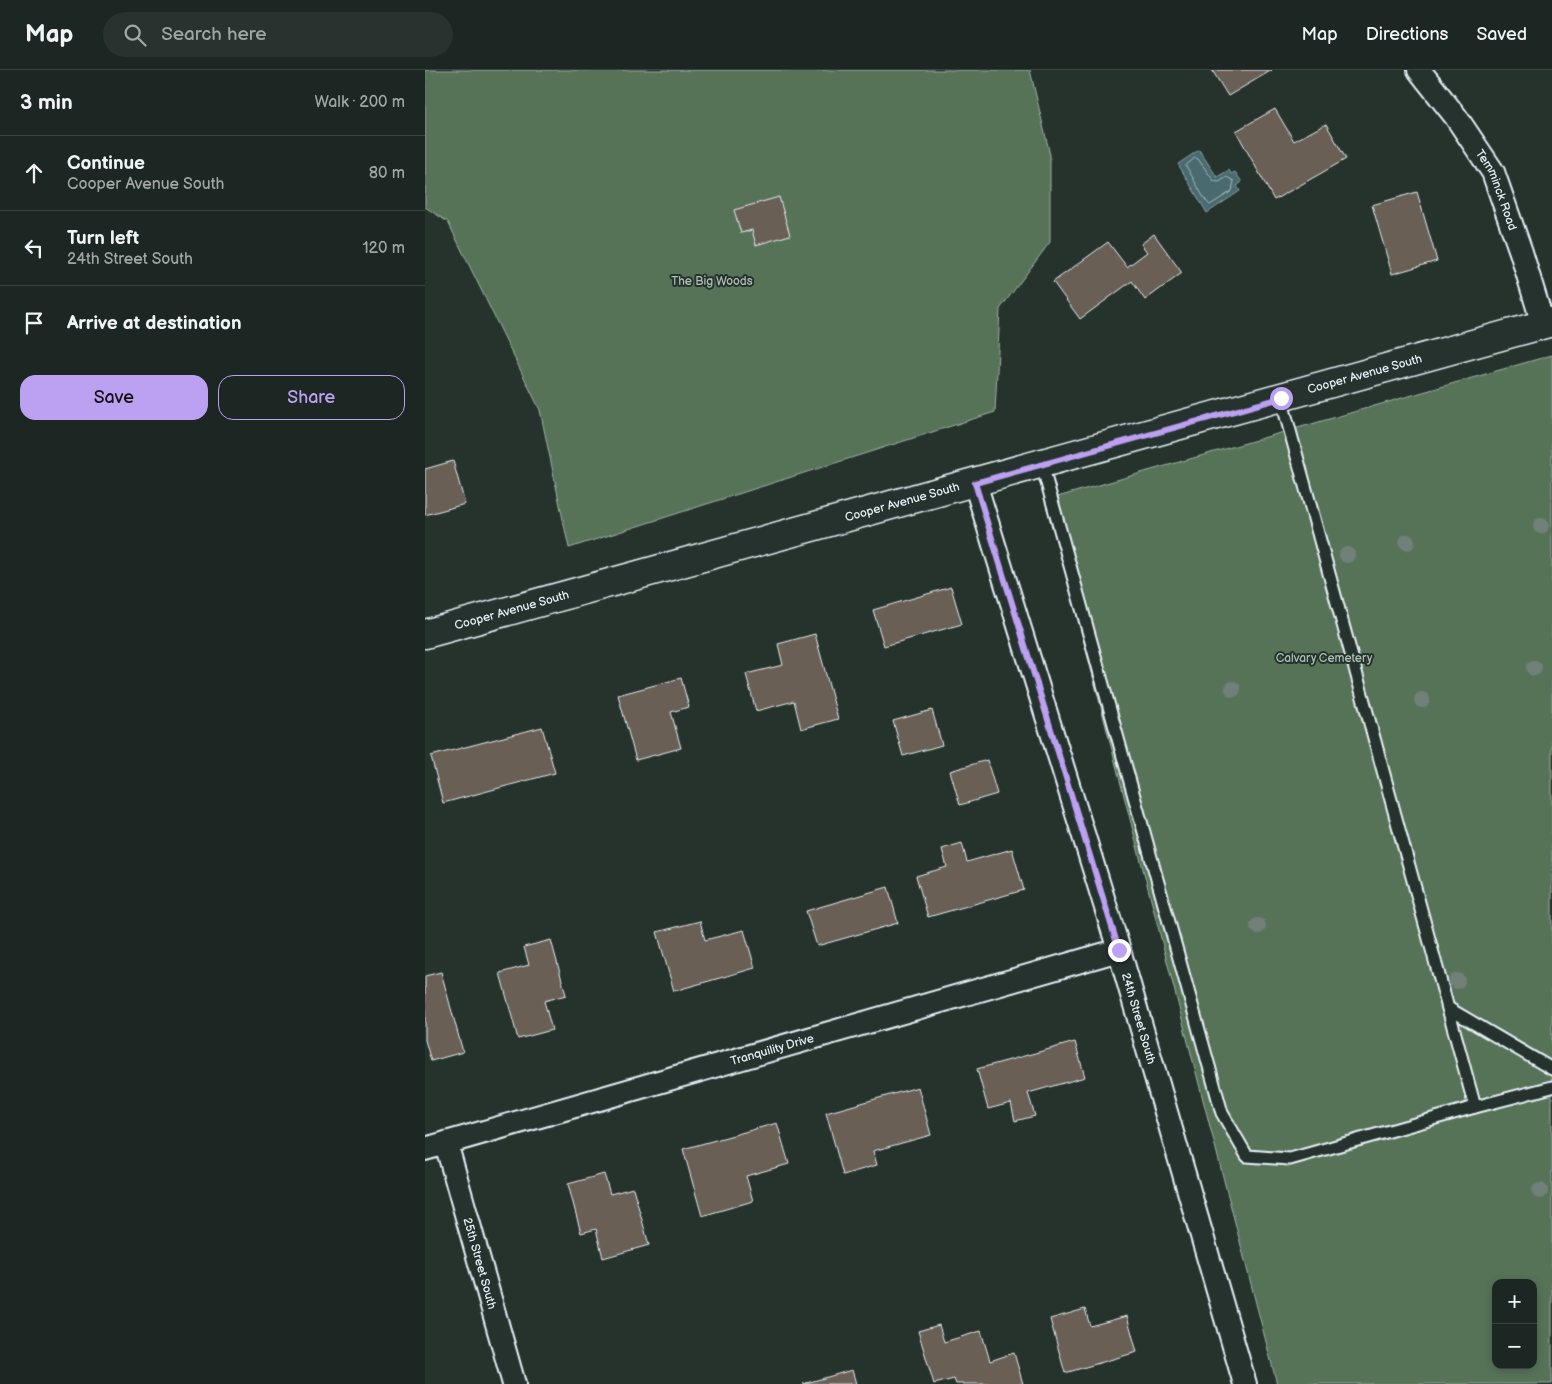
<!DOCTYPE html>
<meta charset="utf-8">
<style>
body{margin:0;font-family:"Balsamiq Sans",sans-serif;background:#29322f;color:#f1f3f6}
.controls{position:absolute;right:15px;bottom:15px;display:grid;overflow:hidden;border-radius:10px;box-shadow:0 2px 8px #0003}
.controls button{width:45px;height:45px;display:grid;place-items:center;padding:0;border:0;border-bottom:1px solid #3a4340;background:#1c2622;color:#f1f3f6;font:25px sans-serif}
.stop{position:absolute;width:15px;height:15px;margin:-11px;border:4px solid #bca0f2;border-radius:50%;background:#fff}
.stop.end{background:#bca0f2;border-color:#fff;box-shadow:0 1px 5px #0008}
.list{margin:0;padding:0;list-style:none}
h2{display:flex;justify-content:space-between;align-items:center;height:65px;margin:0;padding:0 20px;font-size:21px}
h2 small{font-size:16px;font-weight:400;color:#a0a5a5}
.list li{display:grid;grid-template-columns:32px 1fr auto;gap:15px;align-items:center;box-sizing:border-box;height:75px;padding:0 20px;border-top:1px solid #3a4340}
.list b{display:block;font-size:19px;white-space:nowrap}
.list p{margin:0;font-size:16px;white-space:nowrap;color:#a0a5a5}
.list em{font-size:16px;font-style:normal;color:#a0a5a5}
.actions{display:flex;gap:10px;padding:15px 20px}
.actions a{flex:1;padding:11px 0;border:1px solid #bca0f2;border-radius:15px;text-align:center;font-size:18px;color:#bca0f2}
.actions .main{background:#bca0f2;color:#111}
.icon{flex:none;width:28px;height:28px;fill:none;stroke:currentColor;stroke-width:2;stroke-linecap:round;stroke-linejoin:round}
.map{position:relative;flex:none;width:1127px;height:1314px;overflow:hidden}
header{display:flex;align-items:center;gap:30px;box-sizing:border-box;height:70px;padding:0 25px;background:#1c2622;border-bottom:1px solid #3a4340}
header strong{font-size:24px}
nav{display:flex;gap:28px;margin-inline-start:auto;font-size:18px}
.search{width:350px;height:45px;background:#29322f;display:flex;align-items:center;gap:12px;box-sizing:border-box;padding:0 18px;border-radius:28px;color:#a0a5a5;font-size:19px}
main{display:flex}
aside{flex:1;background:#1c2622}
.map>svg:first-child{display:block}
.green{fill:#577359;stroke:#a0b2a8;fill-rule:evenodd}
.water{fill:#486b6e;stroke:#88a1a5}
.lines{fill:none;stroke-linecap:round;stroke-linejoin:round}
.shore{stroke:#a8bbc1;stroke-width:1}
.building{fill:#695e54;stroke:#e8f1f8}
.lane-casing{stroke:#e8f1f8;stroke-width:15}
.street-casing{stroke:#e8f1f8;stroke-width:26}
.secondary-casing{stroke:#e8f1f8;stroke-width:31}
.lane{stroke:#26332d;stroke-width:11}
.street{stroke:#26332d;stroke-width:22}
.secondary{stroke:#26332d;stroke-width:28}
.tree{fill:#718079}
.route{stroke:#bca0f2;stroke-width:6}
.labels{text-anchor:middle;stroke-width:4;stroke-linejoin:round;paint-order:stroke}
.street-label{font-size:12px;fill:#e8f1f8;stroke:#26332d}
.park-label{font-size:12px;fill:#aebfb8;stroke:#26332d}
</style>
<header>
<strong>Map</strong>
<div class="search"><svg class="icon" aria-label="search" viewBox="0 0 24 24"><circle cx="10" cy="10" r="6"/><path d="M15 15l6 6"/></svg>Search here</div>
<nav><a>Map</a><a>Directions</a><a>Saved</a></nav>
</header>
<main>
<aside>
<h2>3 min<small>Walk · 200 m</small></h2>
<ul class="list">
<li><svg class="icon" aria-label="ahead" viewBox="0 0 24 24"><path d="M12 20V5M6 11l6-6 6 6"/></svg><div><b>Continue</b><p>Cooper Avenue South</p></div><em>80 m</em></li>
<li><svg class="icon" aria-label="left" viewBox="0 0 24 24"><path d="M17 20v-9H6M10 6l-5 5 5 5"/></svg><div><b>Turn left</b><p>24th Street South</p></div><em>120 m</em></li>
<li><svg class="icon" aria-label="arrive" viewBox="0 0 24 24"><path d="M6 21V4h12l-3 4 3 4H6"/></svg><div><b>Arrive at destination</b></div></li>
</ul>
<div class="actions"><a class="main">Save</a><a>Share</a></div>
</aside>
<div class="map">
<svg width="1127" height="1314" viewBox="0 0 1127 1314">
<rect width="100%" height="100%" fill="#26332d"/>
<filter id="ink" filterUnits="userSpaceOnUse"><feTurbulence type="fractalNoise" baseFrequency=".02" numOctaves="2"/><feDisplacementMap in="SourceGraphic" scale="10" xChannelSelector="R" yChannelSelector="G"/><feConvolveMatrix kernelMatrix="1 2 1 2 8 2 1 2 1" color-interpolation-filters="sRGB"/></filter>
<g filter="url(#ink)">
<g class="green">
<path d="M0,0H605L625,85V172L575,239L570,342L144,478L115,340L23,152L0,137Z"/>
<path d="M1127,285V1314H852L622,430ZM1071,1213H1108V1295H1071Z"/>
</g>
<path class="water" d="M774,80L792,107L804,100L806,104L810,102L817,112L812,116L815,121L782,143L753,94Z"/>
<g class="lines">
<path class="shore" d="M770,88L773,89L789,111L794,112L802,107L809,111L807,121L785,135C779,131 767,105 761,96Z"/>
</g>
<g class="building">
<path d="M787,0H847L803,26Z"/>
<path d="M850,39L869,71L901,54L921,89L849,130L811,61Z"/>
<path d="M992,122L1012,191L967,204L947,135Z"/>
<path d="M354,127L365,165L331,175L327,160L316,163L309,140Z"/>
<path d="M729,164L757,203L720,230L707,211L655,249L628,212L683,172L702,197L722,182L716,174Z"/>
<path d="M28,391L40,434L0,445V399Z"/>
<path d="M526,517L537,554L459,576L448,540Z"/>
<path d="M390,564L413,649L376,659L369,631L331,641L321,604L358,595L353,574Z"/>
<path d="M256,608L264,637L246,642L256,678L211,690L193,625Z"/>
<path d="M507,640L517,675L478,686L468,651Z"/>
<path d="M117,657L130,703L18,733L6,686Z"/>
<path d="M562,690L572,724L535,735L525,701Z"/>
<path d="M537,773L542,792L587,779L599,820L503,847L491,806L522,797L517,779Z"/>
<path d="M463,817L473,853L392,876L381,841Z"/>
<path d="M275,851L280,870L319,860L330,898L249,921L232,862Z"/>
<path d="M126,870L141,925L119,931L127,960L93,969L75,903L104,895L99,877Z"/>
<path d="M16,902L38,982L6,991L0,970V906Z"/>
<path d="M650,972L660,1007L603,1023L610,1046L590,1051L586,1033L563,1039L552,999Z"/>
<path d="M493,1017L506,1065L448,1081L452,1095L418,1105L401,1043Z"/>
<path d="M352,1053L364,1094L321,1106L328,1131L277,1146L258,1079Z"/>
<path d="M179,1104L185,1124L208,1118L224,1175L178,1188L171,1159L156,1163L143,1114Z"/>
<path d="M660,1239L665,1256L702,1246L712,1282L640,1303L625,1249Z"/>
<path d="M514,1255L519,1272L556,1261L565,1291L589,1283L598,1314H531L529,1309L509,1314L493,1261Z"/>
<path d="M427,1300L431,1314H378Z"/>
</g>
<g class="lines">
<g class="lane-casing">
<g id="lane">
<path d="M856,328L1050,1037L1127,1017"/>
<path d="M617,395L797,1043L822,1086L865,1089L1050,1037"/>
<path d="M1023,938L1127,999"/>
</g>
</g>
<g class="street-casing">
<g id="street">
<path id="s1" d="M994,0L1031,47L1068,102L1096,182L1118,254"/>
<path id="s2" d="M550,413L694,880L820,1314"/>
<path id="s3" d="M21,1073L89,1314"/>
<path id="s4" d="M0,1079L694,880"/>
</g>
</g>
<g class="secondary-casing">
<g id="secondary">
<path id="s5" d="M0,564L1127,252"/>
</g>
</g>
<use href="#lane" class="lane"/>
<use href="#street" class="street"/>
<use href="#secondary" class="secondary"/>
</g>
<g class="tree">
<circle cx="1116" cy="456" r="8"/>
<circle cx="982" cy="472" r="8"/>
<circle cx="922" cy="485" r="8"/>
<circle cx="1109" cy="598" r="8"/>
<circle cx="808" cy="619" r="8"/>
<circle cx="997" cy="630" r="8"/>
<circle cx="833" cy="856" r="8"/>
<circle cx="1032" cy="911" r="8"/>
<circle cx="1115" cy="1121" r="8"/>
</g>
</g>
<g class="lines" filter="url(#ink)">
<path class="route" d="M694,880L550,413L856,328"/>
</g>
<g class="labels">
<g class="street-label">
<text dy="4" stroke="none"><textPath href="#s1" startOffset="144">Temminck Road</textPath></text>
<text dy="4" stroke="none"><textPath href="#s5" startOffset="975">Cooper Avenue South</textPath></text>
<text dy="4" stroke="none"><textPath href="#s5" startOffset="495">Cooper Avenue South</textPath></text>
<text dy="4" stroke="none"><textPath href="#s5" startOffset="90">Cooper Avenue South</textPath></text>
<text dy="4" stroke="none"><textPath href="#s2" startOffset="560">24th Street South</textPath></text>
<text dy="4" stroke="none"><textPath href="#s4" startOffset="361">Tranquility Drive</textPath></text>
<text dy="4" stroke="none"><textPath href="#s3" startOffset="125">25th Street South</textPath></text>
</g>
<g class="park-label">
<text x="287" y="215">The Big Woods</text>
<text x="899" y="592">Calvary Cemetery</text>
</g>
</g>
</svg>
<div class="controls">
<button>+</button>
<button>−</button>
</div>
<div class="stop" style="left:856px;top:328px"></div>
<div class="stop end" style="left:694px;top:880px"></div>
</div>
</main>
